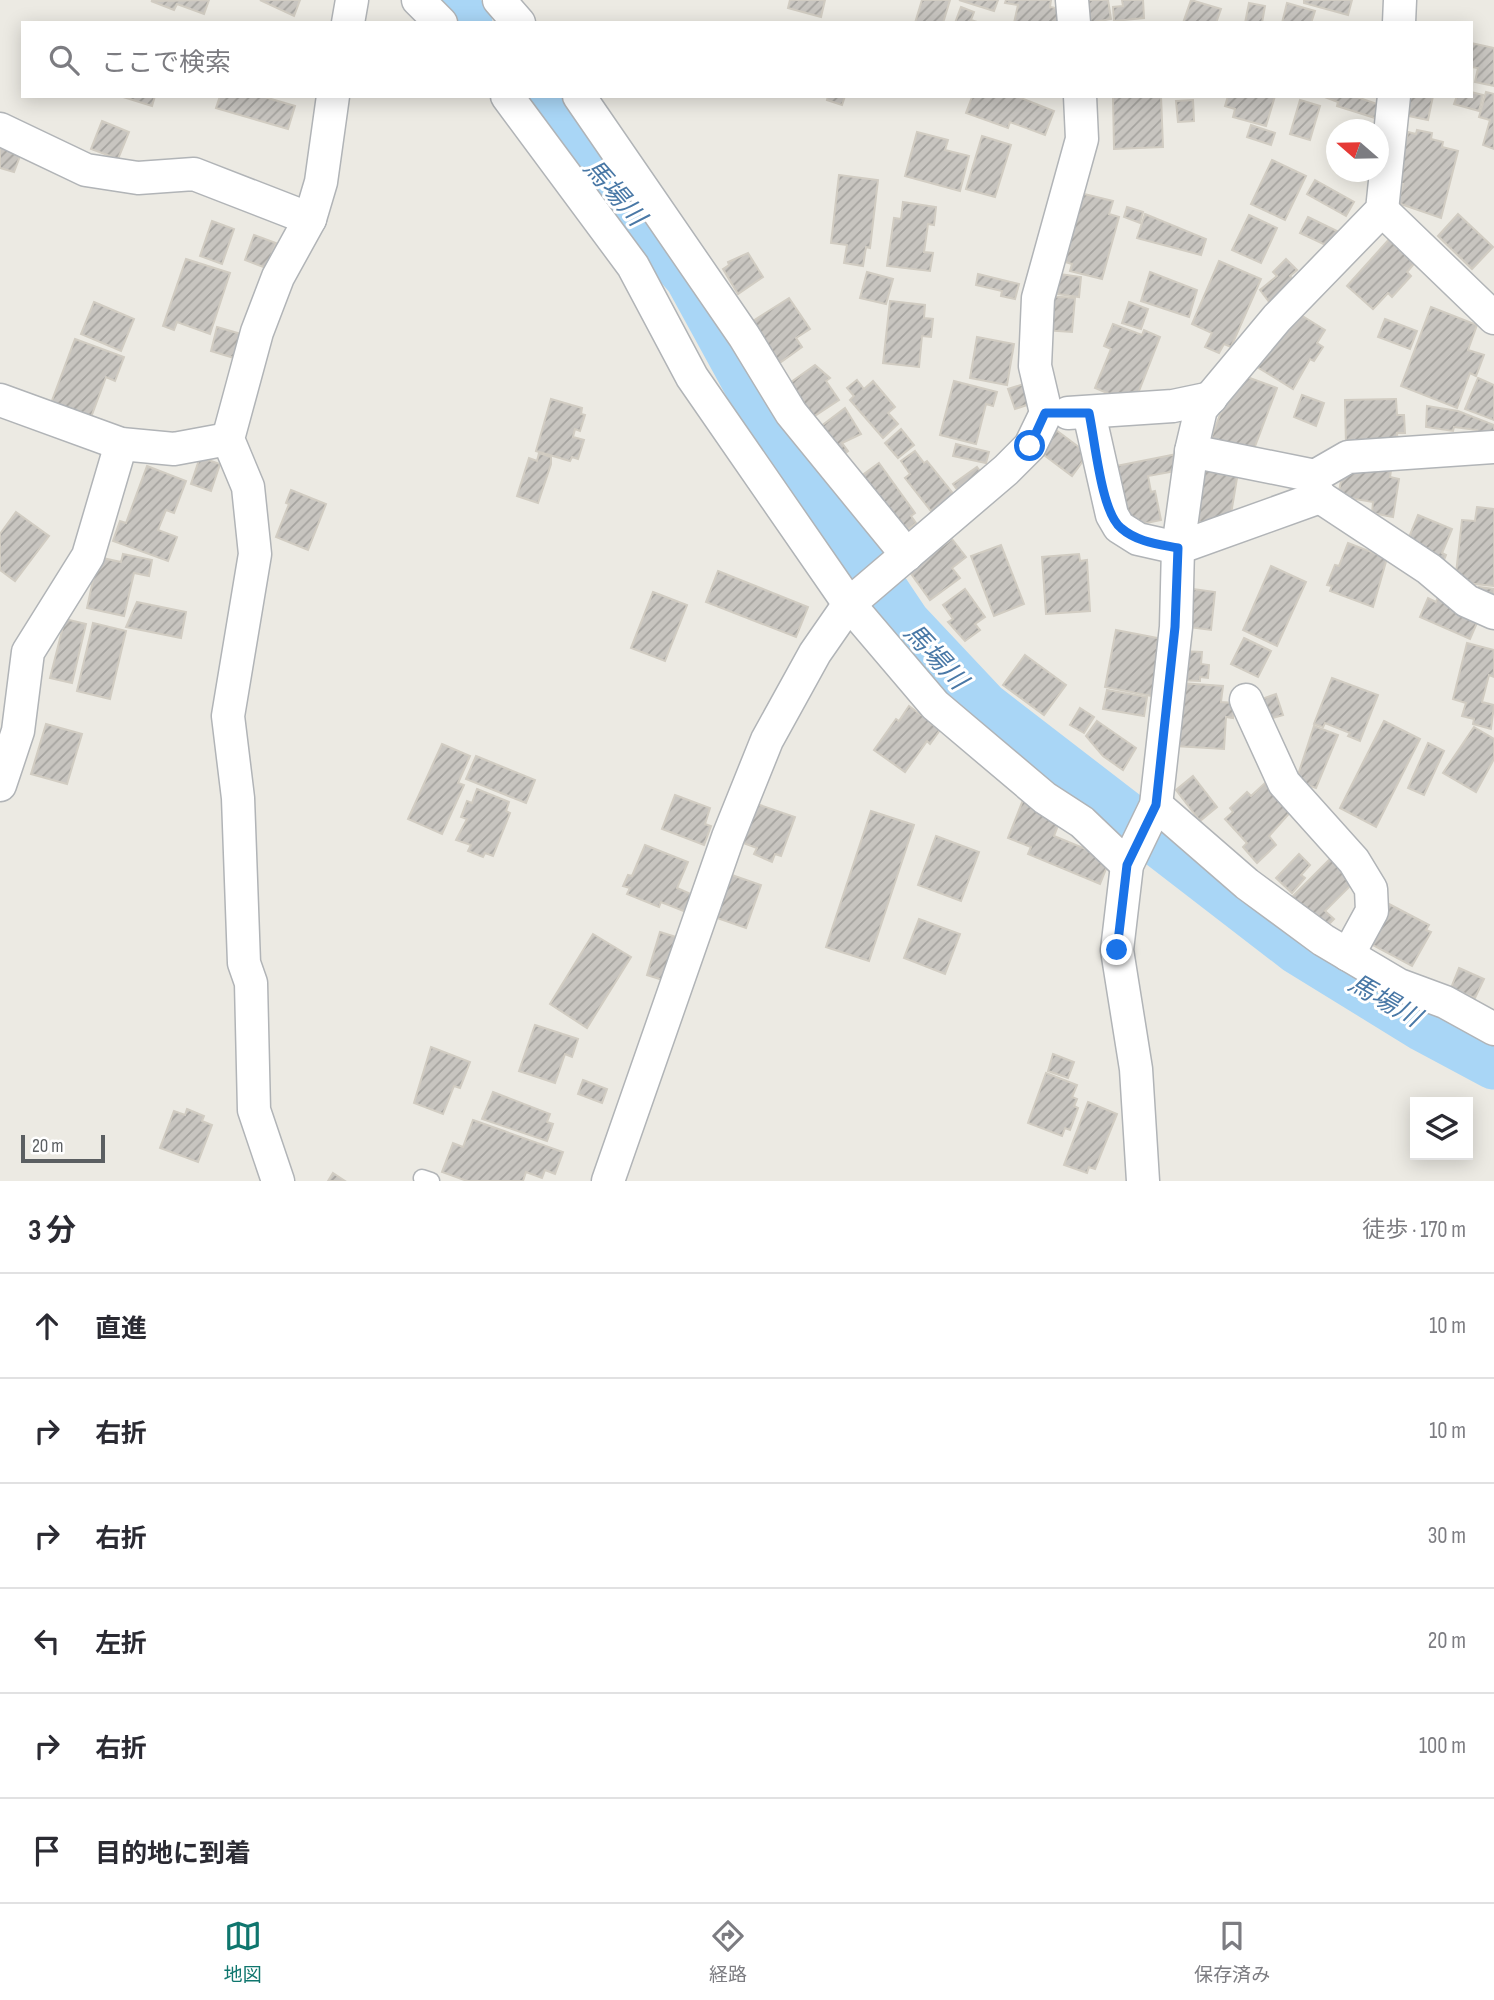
<!DOCTYPE html>
<html lang="ja">
<meta charset="utf-8">
<style>
body{margin:0;font-family:"Sofia Sans Condensed","Noto Sans JP",sans-serif;background:#f2f2f3;color:#2b2b33}
.controls{position:absolute;right:21px;bottom:21px;display:grid;overflow:hidden;border-radius:0px;box-shadow:0 4px 18px #0003}
.controls button{width:63px;height:63px;display:grid;place-items:center;padding:0;border:0;border-bottom:2px solid #e1e1e2;background:#fff;color:#2b2b33;font:35px sans-serif}
.compass{position:absolute;left:1326px;top:119px;width:63px;height:63px;border-radius:50%;background:#fff;box-shadow:0 4px 18px #0003;rotate:290deg}
.scale{position:absolute;left:21px;bottom:18px;width:84px;box-sizing:border-box;padding-left:7px;border:4px solid #5b5f62;border-top:0;font-size:19px;line-height:24px;white-space:nowrap;color:#5b5f62;-webkit-text-stroke:5px #fff;paint-order:stroke}
.stop{position:absolute;width:21px;height:21px;margin:-16px;border:5px solid #1a73e8;border-radius:50%;background:#fff}
.stop.end{background:#1a73e8;border-color:#fff;box-shadow:0 2px 7px #0008}
.list{margin:0;padding:0;list-style:none}
h2{display:flex;justify-content:space-between;align-items:center;height:91px;margin:0;padding:0 28px;font-size:30px}
h2 small{font-size:23px;font-weight:400;color:#7c7c81}
.list li{display:grid;grid-template-columns:46px 1fr auto;gap:21px;align-items:center;box-sizing:border-box;height:105px;padding:0 28px;border-top:2px solid #e1e1e2}
.list b{display:block;font-size:26px;white-space:nowrap}
.list em{font-size:23px;font-style:normal;color:#7c7c81}
.icon{flex:none;width:38px;height:38px;fill:none;stroke:currentColor;stroke-width:2;stroke-linecap:round;stroke-linejoin:round}
.map{position:relative;flex:none;width:1494px;height:1181px;overflow:hidden}
.search{position:absolute;background:#fff;box-shadow:0 4px 18px #0003;left:21px;right:21px;top:21px;height:77px;display:flex;align-items:center;gap:18px;box-sizing:border-box;padding:0 24px;border-radius:0px;color:#7c7c81;font-size:26px}
.sheet{height:721px;background:#fff}
nav{display:flex;justify-content:space-around;align-items:center;box-sizing:border-box;height:98px;border-top:2px solid #e1e1e2;background:#fff;font-size:19px;color:#7c7c81}
nav a{display:grid;justify-items:center;gap:4px}
nav .on{color:#0f766e}
.map>svg:first-child{display:block}
.lines{fill:none;stroke-linecap:round;stroke-linejoin:round}
.river{stroke:#a9d6f6;stroke-width:51}
.building{fill:url(#building-hatch);stroke:#d1ccc2;stroke-width:2}
.service-casing{stroke:#b1b4b7;stroke-width:19}
.minor-casing{stroke:#b1b4b7;stroke-width:35}
.service{stroke:#fff;stroke-width:16}
.minor{stroke:#fff;stroke-width:32}
.route{stroke:#1a73e8;stroke-width:9}
.labels{text-anchor:middle;stroke-width:6;stroke-linejoin:round;paint-order:stroke}
.water-label{font-size:26px;font-style:italic;fill:#4978a6;stroke:#fff}
</style>
<div class="map">
<svg width="1494" height="1181" viewBox="0 0 1494 1181">
<defs>
<pattern id="building-hatch" width="6" height="6" patternUnits="userSpaceOnUse" patternTransform="scale(1.75)"><rect width="6" height="6" fill="#c8c5c0"/><path d="M-1 1l2-2M0 6l6-6M5 7l2-2" fill="none" stroke="#a5a39f"/></pattern>
</defs>
<rect width="100%" height="100%" fill="#eceae3"/>
<g class="lines">
<g class="river">
<path d="M448,0L467,23"/>
<path d="M532,96L690,277L764,412L905,623L984,707L1298,949L1423,1026L1494,1064"/>
</g>
</g>
<g class="building">
<path d="M209,0L204,14L177,4L174,10L151,1Z"/>
<path d="M260,0H300L294,16Z"/>
<path d="M790,0H825L821,17L788,8Z"/>
<path d="M922,0H950L943,23H915Z"/>
<path d="M959,0H998L994,11Z"/>
<path d="M1006,0H1051L1050,7L1062,9L1059,23H1014L1018,5L1005,3Z"/>
<path d="M1085,0H1108L1111,19L1089,23Z"/>
<path d="M1122,0H1143L1144,18L1114,21L1113,7L1123,6Z"/>
<path d="M1191,0L1221,9L1216,23H1183Z"/>
<path d="M1304,0H1352L1348,15L1304,3Z"/>
<path d="M1249,3L1265,6L1262,23H1245Z"/>
<path d="M1287,3L1315,11L1311,23H1282Z"/>
<path d="M961,7L974,12L971,20L980,23H955Z"/>
<path d="M1471,43L1494,48V86L1475,82L1478,68L1471,67Z"/>
<path d="M1471,92L1483,95L1479,111L1454,104L1457,96H1471Z"/>
<path d="M1486,92L1494,94V149L1483,145L1490,120L1479,117Z"/>
<path d="M120,96H155L152,106Z"/>
<path d="M220,96H261L295,106L288,129L216,108Z"/>
<path d="M828,96H845L842,105L827,100Z"/>
<path d="M969,96H1016L1054,111L1045,135L1010,122L1008,128L966,113L972,97Z"/>
<path d="M1113,96H1161L1163,147L1114,149Z"/>
<path d="M1228,96H1275L1266,126L1233,117L1235,109L1225,106Z"/>
<path d="M1322,96H1354L1383,106L1378,119L1337,106L1338,102Z"/>
<path d="M1403,96H1433L1428,120L1399,114Z"/>
<path d="M1193,100L1194,121L1178,122L1176,101Z"/>
<path d="M1300,100L1320,106L1310,140L1290,134Z"/>
<path d="M102,121L129,132L118,159L91,149Z"/>
<path d="M1251,125L1275,133L1271,145L1247,137Z"/>
<path d="M1417,130L1432,133L1431,139L1443,142L1442,147L1458,151L1441,218L1398,203L1403,184L1396,182L1408,132L1416,134Z"/>
<path d="M917,132L948,140L945,150L969,156L960,191L905,176Z"/>
<path d="M982,136L1011,145L995,197L966,189Z"/>
<path d="M0,139L23,148L14,172L0,168Z"/>
<path d="M1272,160L1306,176L1285,220L1251,204Z"/>
<path d="M839,175L878,180L870,248L866,247L863,266L844,263L847,245L831,243Z"/>
<path d="M1315,180L1354,202L1346,216L1307,194Z"/>
<path d="M1080,193L1113,201L1109,214L1119,217L1102,279L1070,271L1072,264L1062,261Z"/>
<path d="M903,202L936,207L934,225L928,224L924,252L933,253L930,271L887,266L894,218L901,219Z"/>
<path d="M1127,207L1143,212L1140,223L1124,217Z"/>
<path d="M1145,214L1206,239L1201,255L1137,238Z"/>
<path d="M1458,214L1493,247L1472,269L1438,236Z"/>
<path d="M1249,215L1277,228L1261,263L1232,250Z"/>
<path d="M1308,217L1341,233L1334,249L1300,233Z"/>
<path d="M212,221L234,229L222,264L200,256Z"/>
<path d="M254,235L276,243L266,268L245,260Z"/>
<path d="M1392,236L1418,259L1407,272L1411,276L1392,297L1388,293L1373,309L1347,286Z"/>
<path d="M748,253L763,277L738,294L723,269L729,265L728,262Z"/>
<path d="M186,259L230,273L210,334L177,322L174,330L163,326Z"/>
<path d="M1286,259L1297,270L1290,276L1299,285L1273,307L1260,290L1277,276L1273,272Z"/>
<path d="M1219,261L1261,279L1231,347L1224,344L1219,353L1205,347L1212,333L1192,324Z"/>
<path d="M867,272L893,279L886,304L860,298Z"/>
<path d="M1150,272L1197,290L1189,317L1141,301Z"/>
<path d="M1053,273L1081,277L1079,297L1050,293Z"/>
<path d="M978,274L1019,284L1015,299L1001,296L1002,291L976,285Z"/>
<path d="M1047,296L1075,298L1072,332L1044,330Z"/>
<path d="M789,298L810,329L796,338L802,347L774,367L745,326Z"/>
<path d="M890,301L925,305L924,318L933,319L931,337L922,336L919,367L883,363Z"/>
<path d="M94,302L134,319L121,351L81,334Z"/>
<path d="M1129,302L1148,309L1141,329L1122,323Z"/>
<path d="M1431,307L1477,325L1468,350L1484,355L1476,376L1470,373L1457,408L1401,386Z"/>
<path d="M1296,312L1325,330L1317,343L1323,347L1314,361L1310,359L1293,389L1257,367L1284,321Z"/>
<path d="M1385,319L1417,331L1410,349L1378,337Z"/>
<path d="M1113,324L1142,335L1144,330L1160,337L1137,396L1129,402L1095,388L1111,349L1104,346Z"/>
<path d="M217,327L241,334L234,358L211,351Z"/>
<path d="M977,337L1014,344L1007,385L970,378Z"/>
<path d="M75,339L124,357L115,381L106,377L90,420L50,406Z"/>
<path d="M815,365L830,378L826,381L839,400L810,419L787,385Z"/>
<path d="M1236,373L1277,388L1251,457L1210,441Z"/>
<path d="M1478,378L1494,385V420L1465,409Z"/>
<path d="M857,380L864,389L873,381L895,407L888,413L898,424L883,438L850,400L854,396L847,388Z"/>
<path d="M954,381L997,392L993,406L986,404L976,444L940,435Z"/>
<path d="M1024,384L1030,404L1015,409L1008,389Z"/>
<path d="M1302,395L1324,403L1316,426L1294,417Z"/>
<path d="M551,399L582,408L581,414L585,415L580,431L575,429L573,437L584,440L578,459L572,457L570,461L536,451Z"/>
<path d="M1396,399L1397,415H1404L1405,433H1397L1398,444L1346,446L1345,400Z"/>
<path d="M1427,406L1458,411L1494,425V441L1476,439L1477,430L1454,427L1453,431L1426,427Z"/>
<path d="M845,408L861,434L842,443L848,451L838,459L816,430Z"/>
<path d="M901,429L914,445L898,458L885,443Z"/>
<path d="M1056,430L1088,454L1072,476L1040,452Z"/>
<path d="M956,444L989,452L986,463L953,456Z"/>
<path d="M915,451L924,463L927,461L960,502L938,520L905,478L910,474L901,461Z"/>
<path d="M539,453L551,457V464L538,503L517,496L529,458L537,461Z"/>
<path d="M1177,454L1181,470L1148,476L1151,492L1155,491L1161,520L1137,525L1119,508L1111,467Z"/>
<path d="M200,457L220,464L211,491L191,484Z"/>
<path d="M1200,459L1239,466L1229,526L1189,520Z"/>
<path d="M879,463L915,513L911,516L916,523L899,536L857,479Z"/>
<path d="M1392,464L1390,477L1399,479L1393,517L1372,513L1373,502L1338,496L1343,471Z"/>
<path d="M147,466L186,481L174,513L166,510L158,530L177,537L168,561L113,541L120,521L126,523Z"/>
<path d="M977,467L988,482L964,499L953,484Z"/>
<path d="M291,490L326,504L308,550L276,537L289,504L286,503Z"/>
<path d="M1477,507L1494,509V586L1455,582L1462,520L1475,521Z"/>
<path d="M16,512L49,536L15,581L0,570V534Z"/>
<path d="M1418,515L1452,529L1442,553L1446,555L1442,565L1407,542Z"/>
<path d="M952,539L966,557L952,568L960,578L930,600L909,571Z"/>
<path d="M1348,543L1387,558L1373,607L1330,591L1332,586L1327,585L1335,565L1339,566Z"/>
<path d="M1001,545L1024,604L994,616L971,556Z"/>
<path d="M123,554L152,560L149,576L134,573L124,616L87,608L98,557L121,562Z"/>
<path d="M1079,554L1080,561L1087,560L1090,611L1046,614L1042,557Z"/>
<path d="M1271,566L1306,582L1277,646L1243,630Z"/>
<path d="M718,571L808,607L796,637L706,602Z"/>
<path d="M1479,587L1494,589V603L1477,601Z"/>
<path d="M965,589L985,617L975,624L980,630L965,641L948,622L953,619L943,605Z"/>
<path d="M1193,589L1215,592L1211,630L1188,627Z"/>
<path d="M653,592L687,605L665,661L631,648Z"/>
<path d="M1438,597L1480,616L1470,639L1420,617L1428,598L1436,602Z"/>
<path d="M137,602L186,612L181,638L126,627Z"/>
<path d="M65,619L86,624L72,683L50,678Z"/>
<path d="M93,623L126,631L110,699L77,691Z"/>
<path d="M1116,630L1163,639L1152,696L1105,687Z"/>
<path d="M1244,638L1271,651L1258,677L1231,664Z"/>
<path d="M1467,643L1494,650V677L1489,675L1482,702L1494,705L1491,729L1473,724L1474,719L1462,716L1466,703L1453,699Z"/>
<path d="M1180,651L1202,652L1201,664L1209,665L1208,678L1200,677V681L1179,680Z"/>
<path d="M1025,655L1066,685L1044,715L1003,685Z"/>
<path d="M1332,678L1378,695L1360,741L1348,736L1350,733L1325,723L1323,727L1314,724Z"/>
<path d="M1180,683L1223,686L1221,702L1234,703L1233,718L1226,717L1224,749L1175,746Z"/>
<path d="M1107,690L1147,697L1144,716L1103,709Z"/>
<path d="M1276,694L1283,715L1269,719L1262,699Z"/>
<path d="M909,706L921,715L923,711L932,717L929,722L940,730L930,744L927,741L905,772L874,750L896,719L899,721Z"/>
<path d="M1080,708L1094,717L1084,733L1070,725Z"/>
<path d="M1097,721L1136,748L1123,770L1103,756L1086,736Z"/>
<path d="M1384,721L1420,739L1376,827L1340,808Z"/>
<path d="M46,724L82,734L67,784L31,774Z"/>
<path d="M1314,726L1338,735L1316,788L1296,781Z"/>
<path d="M1474,727L1494,739V759L1476,792L1443,773Z"/>
<path d="M1428,743L1444,751L1424,795L1408,788Z"/>
<path d="M442,744L470,756L458,783L464,785L442,834L408,819Z"/>
<path d="M476,756L535,780L526,803L466,779Z"/>
<path d="M1193,776L1217,807L1200,821L1176,790Z"/>
<path d="M1265,783L1294,808L1269,836L1276,845L1257,863L1243,847L1247,843L1225,819L1233,812L1230,808L1247,792L1251,796Z"/>
<path d="M477,789L509,802L506,811L510,813L493,856L485,853L483,857L468,851L471,845L456,840L467,819L461,817L467,801L472,803Z"/>
<path d="M675,795L710,808L705,824L711,826L704,845L662,829Z"/>
<path d="M1023,800L1062,815L1054,836L1110,859L1100,884L1028,854L1031,847L1008,838Z"/>
<path d="M757,804L795,817L781,856L775,854L772,862L754,854L757,848L743,843Z"/>
<path d="M871,811L914,825L869,961L826,947Z"/>
<path d="M936,836L979,852L961,901L918,885Z"/>
<path d="M645,845L688,862L677,888L693,895L686,912L661,902L659,907L627,894L630,888L623,886L628,875L632,876Z"/>
<path d="M1299,854L1310,865L1301,875L1305,878L1292,893L1276,878Z"/>
<path d="M1331,858L1354,882L1325,911L1334,919L1324,929L1291,898Z"/>
<path d="M729,874L761,885L746,928L714,917Z"/>
<path d="M1389,904L1429,925L1426,930L1431,932L1412,966L1365,941Z"/>
<path d="M919,919L960,934L945,974L904,958Z"/>
<path d="M660,932L679,938L666,981L647,975Z"/>
<path d="M593,934L631,957L587,1028L550,1004Z"/>
<path d="M1459,968L1484,979L1475,998L1451,988Z"/>
<path d="M535,1025L578,1039L572,1057L565,1054L555,1083L519,1071Z"/>
<path d="M431,1047L470,1062L460,1088L454,1086L443,1114L414,1103Z"/>
<path d="M1053,1054L1074,1062L1068,1078L1048,1071Z"/>
<path d="M1046,1073L1077,1085L1072,1097L1077,1099L1074,1106L1078,1108L1070,1130L1065,1128L1062,1136L1028,1123Z"/>
<path d="M583,1080L607,1089L602,1103L578,1094Z"/>
<path d="M493,1092L550,1114L547,1122L553,1124L547,1141L482,1119Z"/>
<path d="M1088,1102L1117,1114L1095,1169L1089,1167L1087,1173L1064,1165Z"/>
<path d="M187,1109L204,1116L202,1121L212,1125L198,1162L160,1148L174,1111L185,1115Z"/>
<path d="M473,1120L563,1152L555,1174L545,1170L542,1178L526,1172L523,1181H467L442,1172L453,1143L463,1147Z"/>
<path d="M333,1173L345,1181H328Z"/>
</g>
<g class="lines">
<g class="service-casing">
<path id="service" d="M422,1178L431,1181"/>
</g>
<g class="minor-casing">
<g id="minor">
<path d="M418,0L441,23"/>
<path d="M499,0L519,23"/>
<path d="M1072,0L1074,23"/>
<path d="M348,23L352,0"/>
<path d="M1399,23L1400,0"/>
<path d="M507,96L633,266L692,377L849,604L935,705L1045,798L1082,822L1127,865"/>
<path d="M579,96L744,336L791,413L907,555"/>
<path d="M0,129L86,170L138,178L194,174L310,219"/>
<path d="M1382,210L1494,318"/>
<path d="M0,400L121,444L174,449L228,439"/>
<path d="M1068,413L1173,406L1211,398"/>
<path d="M1089,413L1112,515L1119,527L1138,539L1178,548L1320,497L1314,486L1315,476L1348,457L1494,447"/>
<path d="M1191,451L1315,476"/>
<path d="M1320,497L1429,569L1467,601L1494,613"/>
<path d="M1246,700L1284,783L1354,861L1371,889L1372,911L1348,955"/>
<path d="M0,785L18,731L28,652L88,556L121,444"/>
<path d="M1156,805L1247,884L1323,940L1399,985L1445,1002L1494,1029"/>
<path d="M278,1181L254,1110L251,983L244,963L238,798L228,716L255,554L248,487L228,439L257,332L278,277L310,219L321,182L333,96"/>
<path d="M608,1181L728,837L767,740L815,653L849,604L1006,470L1030,446L1046,413L1035,366L1038,298L1082,139L1080,96"/>
<path d="M1143,1181L1136,1069L1117,950L1127,865L1156,805L1176,627L1178,548L1192,447L1201,409L1277,318L1382,210L1394,96"/>
</g>
</g>
<use href="#service" class="service"/>
<use href="#minor" class="minor"/>
</g>
<g class="lines">
<path class="route" d="M1030,446L1045,413H1089C1095,440 1101,512 1121,528C1137,542 1158,544 1178,548L1175,627L1156,805L1127,865L1117,950"/>
</g>
<g class="labels">
<g class="water-label">
<text transform="translate(615 192) rotate(49)" y="9">馬場川</text>
<text transform="translate(936 656) rotate(47)" y="9">馬場川</text>
<text transform="translate(1385 1000) rotate(30)" y="9">馬場川</text>
</g>
</g>
</svg>
<div class="controls">
<button><svg class="icon" aria-label="layers" viewBox="0 0 24 24"><path d="M12 4l9 5-9 5-9-5zM3 14l9 5 9-5"/></svg></button>
</div>
<svg class="compass" viewBox="-18 -18 36 36"><path d="M0-13l5 13h-10z" fill="#e53935"/><path d="M0 13l5-13h-10z" fill="#7c7c81"/></svg>
<div class="scale">20 m</div>
<div class="stop" style="left:1030px;top:446px"></div>
<div class="stop end" style="left:1117px;top:950px"></div>
<div class="search"><svg class="icon" aria-label="search" viewBox="0 0 24 24"><circle cx="10" cy="10" r="6"/><path d="M15 15l6 6"/></svg>ここで検索</div>
</div>
<section class="sheet">
<h2>3 分<small>徒歩 · 170 m</small></h2>
<ul class="list">
<li><svg class="icon" aria-label="ahead" viewBox="0 0 24 24"><path d="M12 20V5M6 11l6-6 6 6"/></svg><div><b>直進</b></div><em>10 m</em></li>
<li><svg class="icon" aria-label="right" viewBox="0 0 24 24"><path d="M7 20v-9h11M14 6l5 5-5 5"/></svg><div><b>右折</b></div><em>10 m</em></li>
<li><svg class="icon" aria-label="right" viewBox="0 0 24 24"><path d="M7 20v-9h11M14 6l5 5-5 5"/></svg><div><b>右折</b></div><em>30 m</em></li>
<li><svg class="icon" aria-label="left" viewBox="0 0 24 24"><path d="M17 20v-9H6M10 6l-5 5 5 5"/></svg><div><b>左折</b></div><em>20 m</em></li>
<li><svg class="icon" aria-label="right" viewBox="0 0 24 24"><path d="M7 20v-9h11M14 6l5 5-5 5"/></svg><div><b>右折</b></div><em>100 m</em></li>
<li><svg class="icon" aria-label="arrive" viewBox="0 0 24 24"><path d="M6 21V4h12l-3 4 3 4H6"/></svg><div><b>目的地に到着</b></div></li>
</ul>
</section>
<nav>
<a class="on"><svg class="icon" aria-label="map" viewBox="0 0 24 24"><path d="M3 6l6-2 6 2 6-2v14l-6 2-6-2-6 2zM9 4v14M15 6v14"/></svg>地図</a>
<a><svg class="icon" aria-label="directions" viewBox="0 0 24 24"><path d="M12 3l9 9-9 9-9-9zM9 14v-3h6M13 9l2 2-2 2"/></svg>経路</a>
<a><svg class="icon" aria-label="saved" viewBox="0 0 24 24"><path d="M7 4h10v16l-5-4-5 4z"/></svg>保存済み</a>
</nav>
